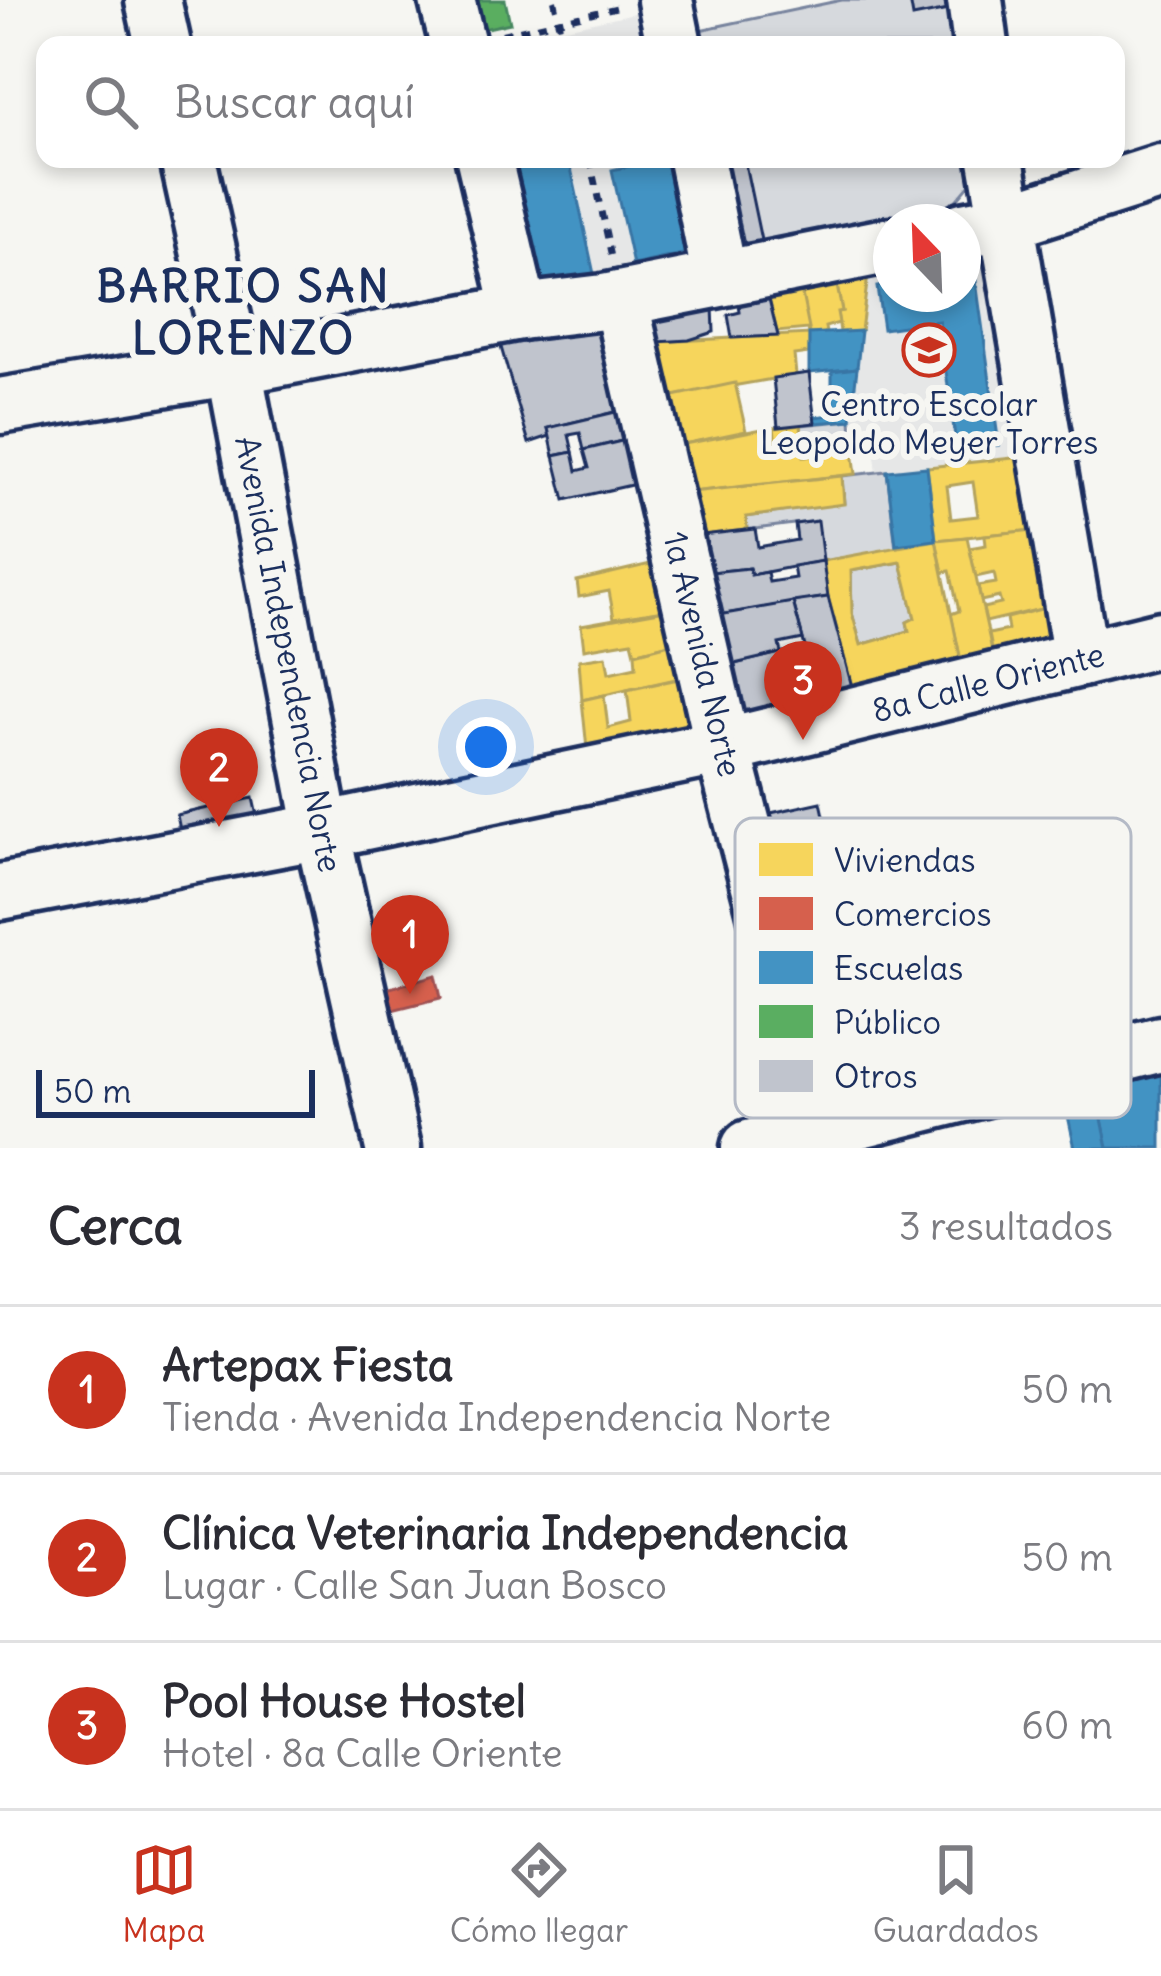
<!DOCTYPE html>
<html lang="es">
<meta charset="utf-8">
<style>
body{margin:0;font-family:Delius,sans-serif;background:#f7f7f7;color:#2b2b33}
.compass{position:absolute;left:873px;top:204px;width:108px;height:108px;border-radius:50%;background:#fff;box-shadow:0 6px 18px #0003;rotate:337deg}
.scale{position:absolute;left:36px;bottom:30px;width:279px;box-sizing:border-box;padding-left:12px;border:6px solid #1b2f5e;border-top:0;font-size:33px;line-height:42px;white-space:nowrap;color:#1b2f5e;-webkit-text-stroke:9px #f6f6f2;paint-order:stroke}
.you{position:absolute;left:486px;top:747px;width:42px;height:42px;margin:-30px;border:9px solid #fff;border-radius:50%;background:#1a73e8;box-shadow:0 0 0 18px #1a73e833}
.badge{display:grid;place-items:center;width:78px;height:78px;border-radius:50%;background:#c8321e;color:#fff;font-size:39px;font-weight:700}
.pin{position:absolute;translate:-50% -99px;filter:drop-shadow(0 3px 6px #0008)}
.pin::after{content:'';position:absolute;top:63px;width:42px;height:36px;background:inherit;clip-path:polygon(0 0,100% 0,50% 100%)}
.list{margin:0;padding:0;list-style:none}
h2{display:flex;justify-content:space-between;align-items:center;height:156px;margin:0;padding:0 48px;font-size:51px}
h2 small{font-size:39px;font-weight:400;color:#7c7c81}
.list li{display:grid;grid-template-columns:78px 1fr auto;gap:36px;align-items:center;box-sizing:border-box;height:168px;padding:0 48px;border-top:3px solid #e1e1e2}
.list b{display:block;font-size:45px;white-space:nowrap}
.list p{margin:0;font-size:39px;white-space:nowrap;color:#7c7c81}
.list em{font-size:39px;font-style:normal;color:#7c7c81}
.icon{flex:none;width:66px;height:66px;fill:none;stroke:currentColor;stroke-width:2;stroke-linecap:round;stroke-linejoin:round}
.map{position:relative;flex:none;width:1161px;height:1148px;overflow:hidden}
.search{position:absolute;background:#fff;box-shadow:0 6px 18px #0003;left:36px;right:36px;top:36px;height:132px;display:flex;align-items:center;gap:30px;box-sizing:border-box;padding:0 42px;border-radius:24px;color:#7c7c81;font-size:45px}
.sheet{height:660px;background:#fff}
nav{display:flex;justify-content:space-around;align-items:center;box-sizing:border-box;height:168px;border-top:3px solid #e1e1e2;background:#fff;font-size:33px;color:#7c7c81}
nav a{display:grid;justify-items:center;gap:6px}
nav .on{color:#c8321e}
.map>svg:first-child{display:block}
.built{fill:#e6e7e7}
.green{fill:#d6d9dd;stroke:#78849e;stroke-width:3}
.homes{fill:#f6d55c;stroke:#b4a35d;stroke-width:3;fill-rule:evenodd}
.shops{fill:#d6604d;stroke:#9e5152;stroke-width:3}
.schools{fill:#4393c3;stroke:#3775a5;stroke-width:3}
.public{fill:#5aae61;stroke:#478860;stroke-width:3}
.building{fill:#c0c4cd;stroke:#1b2f5e;stroke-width:3}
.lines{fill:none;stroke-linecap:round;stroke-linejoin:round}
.minor-casing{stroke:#1b2f5e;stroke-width:63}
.path{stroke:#1b2f5e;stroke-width:6;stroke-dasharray:9 9;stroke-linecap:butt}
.minor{stroke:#f6f6f2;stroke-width:54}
.labels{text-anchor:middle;stroke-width:12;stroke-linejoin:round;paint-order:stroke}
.poi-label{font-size:33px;fill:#1b2f5e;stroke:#f6f6f2}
.street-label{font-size:33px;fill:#1b2f5e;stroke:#f6f6f2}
.district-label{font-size:45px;font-weight:bold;letter-spacing:3px;fill:#1b2f5e;stroke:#f6f6f2}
.key{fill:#f6f6f2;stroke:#b4bac6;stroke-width:3}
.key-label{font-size:33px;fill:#1b2f5e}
</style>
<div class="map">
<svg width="1161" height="1148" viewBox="0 0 1161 1148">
<rect width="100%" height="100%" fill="#f6f6f2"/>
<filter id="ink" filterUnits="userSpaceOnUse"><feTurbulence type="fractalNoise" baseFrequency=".00833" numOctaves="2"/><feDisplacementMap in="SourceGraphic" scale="24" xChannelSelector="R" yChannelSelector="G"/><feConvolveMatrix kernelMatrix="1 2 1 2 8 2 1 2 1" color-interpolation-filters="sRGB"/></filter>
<g filter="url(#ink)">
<g class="built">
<path d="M639,12L647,45H488Z"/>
<path d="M507,159H672L692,252L535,287Z"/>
<path d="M978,259L988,270L1013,458L877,472L871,424L851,425L868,275L891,272V294H963V260Z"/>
</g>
<g class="green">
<path d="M842,0H952L959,45H693L690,32Z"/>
<path d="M717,159H978L980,172L948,210L758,252L733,234Z"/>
<path d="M851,420L853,451L804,456L801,425Z"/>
<path d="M887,471L896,549L823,561L817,521L747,530L746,517L844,503L842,476Z"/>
<path d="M901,562L915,618L907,622L909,631L861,645L852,613L851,571Z"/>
</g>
<g class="homes">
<path d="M868,275L861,331L840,332L837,312L842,311L836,281Z"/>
<path d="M836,281L842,311L837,312L839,323L825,327L826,333L809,334L801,289Z"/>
<path d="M801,289L809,329L777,332L768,296Z"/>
<path d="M809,334V353L794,355L796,375L669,397L657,342Z"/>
<path d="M735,383L746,431L679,445L669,397Z"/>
<path d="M801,425L804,456L853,451L856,474L691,492L679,445L762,429L764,446L776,444L774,428Z"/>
<path d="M1023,457L1034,530L936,540L927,467ZM973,482L978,516L951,519L947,486Z"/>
<path d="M842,476L844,504L746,517L747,530L702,535L691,492Z"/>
<path d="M1034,530L1045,608L986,622L983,608L1001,604L999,597L981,601L978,586L996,583L994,573L976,577L969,548L986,545L985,535Z"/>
<path d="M967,537L995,664L963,671L951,614L959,611L950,571L943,572L936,540Z"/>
<path d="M936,540L963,671L855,698L828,597L823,561ZM901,562L915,618L907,622L909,631L861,645L852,613L851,571Z"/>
<path d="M659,562L671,609L614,618L609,591L579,597L577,581Z"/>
<path d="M1045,608L1050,642L995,664L989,634L1008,630L1006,618Z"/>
<path d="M671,609L677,642L635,653L632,641L584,649L581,625Z"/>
<path d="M677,642L685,677L582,700L579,660L606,656L609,673L636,667L635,653Z"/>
<path d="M683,678L693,731L588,759L582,700L604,695L608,728L631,722L627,690Z"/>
</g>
<path class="shops" d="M436,975L441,998L384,1012L379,991Z"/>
<g class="schools">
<path d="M507,159H569L594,274L535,287Z"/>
<path d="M662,159H672L692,252L633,265L612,170Z"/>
<path d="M975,274L999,445L957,451L939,321L883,329L877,287L891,285V294H963V275Z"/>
<path d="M861,331L857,368L809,373V334Z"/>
<path d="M857,368L851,420L815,423L814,417L832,415V371Z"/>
<path d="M927,467L936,540L896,545L887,471Z"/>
<path d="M1161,1067V1148H1108L1094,1082Z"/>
<path d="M1100,1109L1108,1148H1075L1068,1116Z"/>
</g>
<path class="public" d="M472,0H505L510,23L478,30Z"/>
<g class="building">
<path d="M910,0H952L953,9L913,17Z"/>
<path d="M717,159H744L763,250L758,252L733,234Z"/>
<path d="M769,299L778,336L732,338L728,315L740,312L739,305Z"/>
<path d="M713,307L714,332L689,340L657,342L652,319Z"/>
<path d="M603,322L624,410L548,428L550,436L529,443L500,344Z"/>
<path d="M809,373L815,423L778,427L773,378Z"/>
<path d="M624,410L630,439L584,450L580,433L569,435L573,452L554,456L548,428Z"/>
<path d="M630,439L640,483L565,500L554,456L573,452L577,471L589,468L584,450Z"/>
<path d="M818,521L823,561L751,575L749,568L711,572L702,535L755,529L758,547L797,540L795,524Z"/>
<path d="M823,561L828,597L719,615L711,572L749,568L751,575L767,572L769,582L795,578L793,566Z"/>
<path d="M828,597L855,698L741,718L727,666L783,652L790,679L812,673L793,602Z"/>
<path d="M793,602L803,639L779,644L781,653L730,665L719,615Z"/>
<path d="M253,798L262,838L185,855L177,815Z"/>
<path d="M821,802L831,847L781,858L771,813Z"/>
</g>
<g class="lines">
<g class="minor-casing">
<g id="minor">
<path d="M153,0L163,45"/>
<path d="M447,0L458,45"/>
<path d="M665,0L674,45"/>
<path d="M975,0L981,45"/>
<path d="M188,159L234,367L322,831L393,1148"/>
<path d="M484,159L520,312"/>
<path d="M696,159L720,278"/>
<path d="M996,159L1081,659"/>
<path d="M963,230L1004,222L1161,172"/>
<path d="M620,299L723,747L827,1148"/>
<path d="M0,406L234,367L520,312L604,302L891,245"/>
<path d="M0,892L322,831L723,747L1161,639"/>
<path d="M749,1148L1161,1044"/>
</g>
</g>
<g class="path">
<path d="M554,0L564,45"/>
<path d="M502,34L623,6"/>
<path d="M590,159L611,255"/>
</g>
<use href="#minor" class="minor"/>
</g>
</g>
<defs>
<g id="school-ring" transform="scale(2.7)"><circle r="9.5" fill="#f6f6f2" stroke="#c8321e" stroke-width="1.5"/><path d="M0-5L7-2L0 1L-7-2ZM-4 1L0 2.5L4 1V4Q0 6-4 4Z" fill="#c8321e"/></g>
</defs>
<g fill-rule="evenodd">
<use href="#school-ring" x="929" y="350"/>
</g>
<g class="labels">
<g class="poi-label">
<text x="929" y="416">Centro Escolar<tspan x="929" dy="38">Leopoldo Meyer Torres</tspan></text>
</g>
<g class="street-label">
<text transform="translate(289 654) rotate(79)" y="12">Avenida Independencia Norte</text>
<text transform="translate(703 654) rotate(77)" y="12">1a Avenida Norte</text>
<text transform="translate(988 682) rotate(-14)" y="12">8a Calle Oriente</text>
</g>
<g class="district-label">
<text x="244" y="302">BARRIO SAN<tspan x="244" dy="52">LORENZO</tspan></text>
</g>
</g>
<rect x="735" y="818" width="396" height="300" rx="18" class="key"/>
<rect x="759" y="843" width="54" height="33" fill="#f6d55c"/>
<rect x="759" y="897" width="54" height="33" fill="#d6604d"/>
<rect x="759" y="951" width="54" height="33" fill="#4393c3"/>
<rect x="759" y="1005" width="54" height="33" fill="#5aae61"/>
<rect x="759" y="1060" width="54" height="32" fill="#c0c4cd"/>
<g class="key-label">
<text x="834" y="872">Viviendas</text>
<text x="834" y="926">Comercios</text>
<text x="834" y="980">Escuelas</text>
<text x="834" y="1034">Público</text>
<text x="834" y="1088">Otros</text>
</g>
</svg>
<svg class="compass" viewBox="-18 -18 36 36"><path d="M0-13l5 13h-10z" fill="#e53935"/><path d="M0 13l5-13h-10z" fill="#7c7c81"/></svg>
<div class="scale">50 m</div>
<div class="you"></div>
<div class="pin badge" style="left:410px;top:994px">1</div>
<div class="pin badge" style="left:219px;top:827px">2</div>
<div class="pin badge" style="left:803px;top:740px">3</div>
<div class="search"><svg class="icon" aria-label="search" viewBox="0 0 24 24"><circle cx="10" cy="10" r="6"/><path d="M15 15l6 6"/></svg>Buscar aquí</div>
</div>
<section class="sheet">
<h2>Cerca<small>3 resultados</small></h2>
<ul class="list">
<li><span class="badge">1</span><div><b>Artepax Fiesta</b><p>Tienda · Avenida Independencia Norte</p></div><em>50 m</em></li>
<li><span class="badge">2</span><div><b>Clínica Veterinaria Independencia</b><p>Lugar · Calle San Juan Bosco</p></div><em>50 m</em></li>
<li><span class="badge">3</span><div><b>Pool House Hostel</b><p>Hotel · 8a Calle Oriente</p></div><em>60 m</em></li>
</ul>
</section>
<nav>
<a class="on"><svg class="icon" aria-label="map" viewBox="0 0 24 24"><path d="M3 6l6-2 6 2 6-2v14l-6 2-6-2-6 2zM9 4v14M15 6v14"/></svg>Mapa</a>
<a><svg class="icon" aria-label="directions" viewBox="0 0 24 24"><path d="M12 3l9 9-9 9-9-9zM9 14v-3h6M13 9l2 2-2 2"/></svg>Cómo llegar</a>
<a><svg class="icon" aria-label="saved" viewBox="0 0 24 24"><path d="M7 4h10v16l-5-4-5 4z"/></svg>Guardados</a>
</nav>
